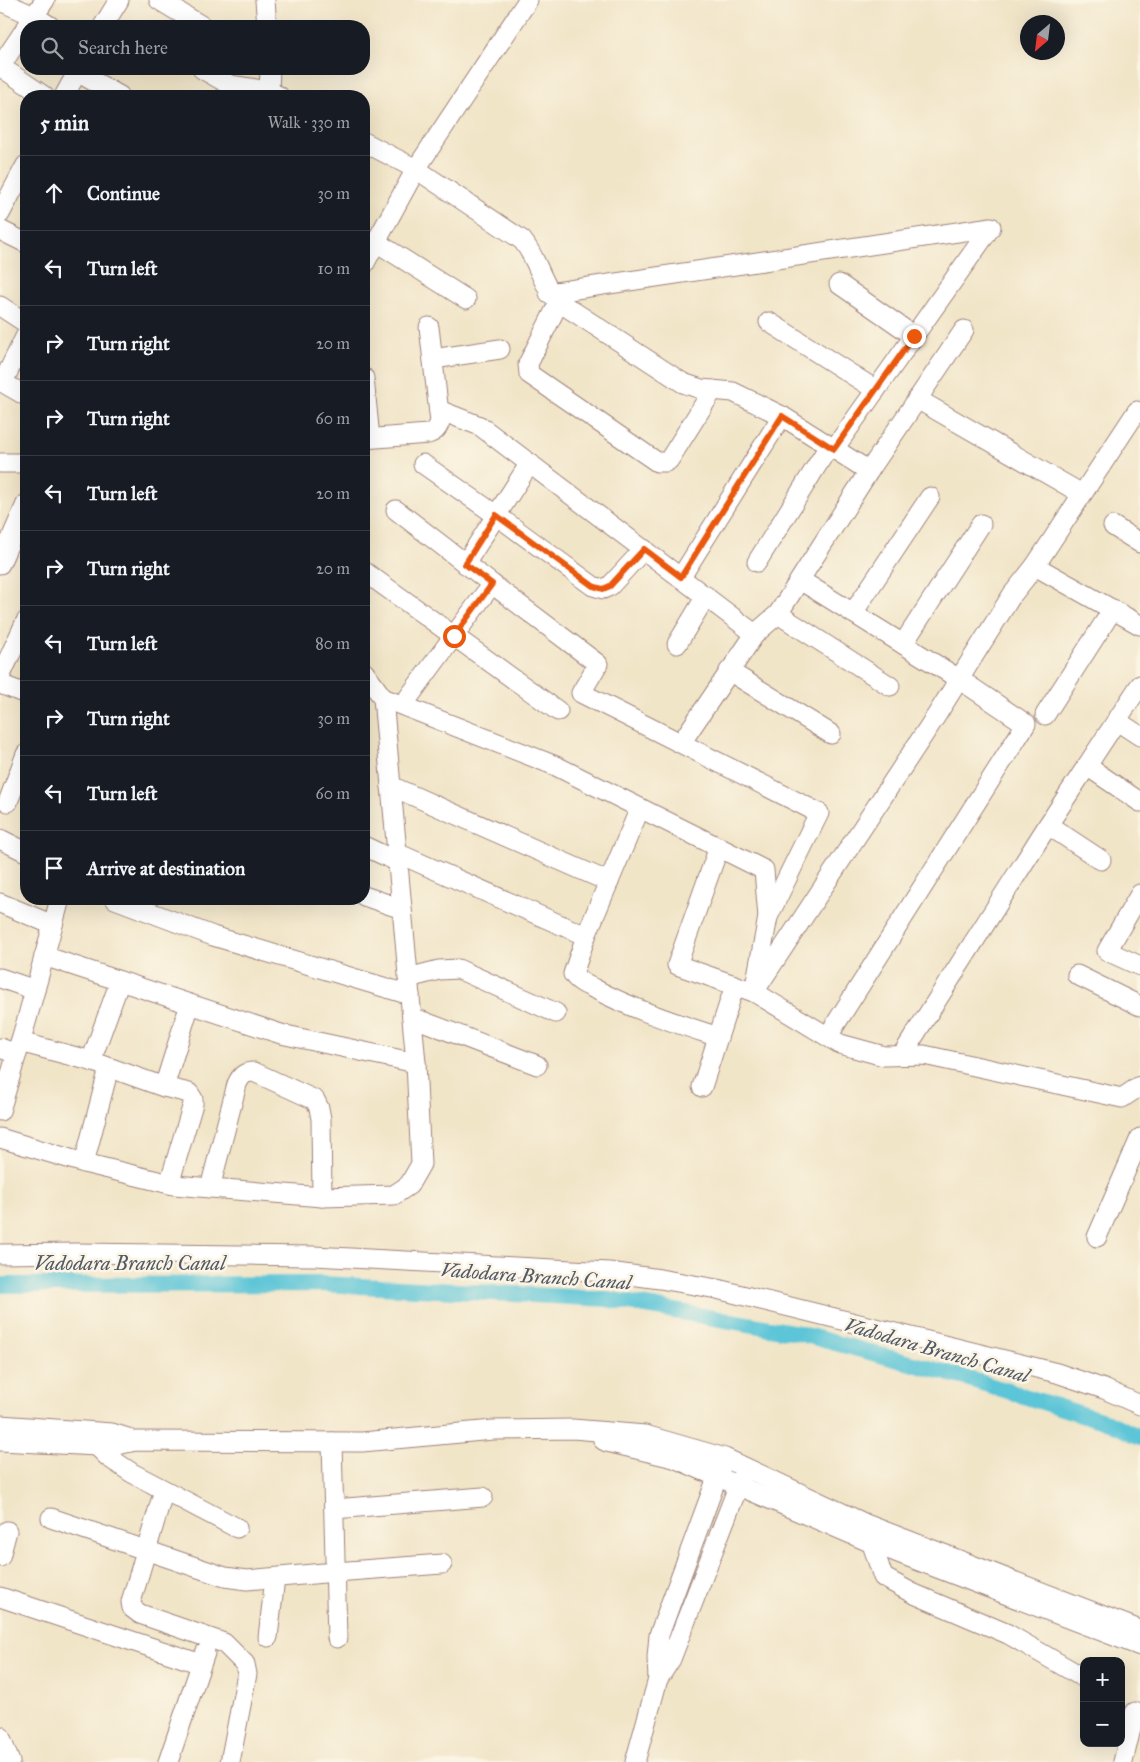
<!DOCTYPE html>
<meta charset="utf-8">
<style>
body{margin:0;font-family:"IM FELL Great Primer",serif;background:#20242c;color:#f1f3f6}
.controls{position:absolute;right:15px;bottom:15px;display:grid;overflow:hidden;border-radius:10px;box-shadow:0 5px 20px #0002}
.controls button{width:45px;height:45px;display:grid;place-items:center;padding:0;border:0;border-bottom:1px solid #363941;background:#171b24;color:#f1f3f6;font:25px sans-serif}
.compass{position:absolute;left:1020px;top:15px;width:45px;height:45px;border-radius:50%;background:#171b24;box-shadow:0 5px 20px #0002;rotate:208deg}
.stop{position:absolute;width:15px;height:15px;margin:-11px;border:4px solid #ea580c;border-radius:50%;background:#fff}
.stop.end{background:#ea580c;border-color:#fff;box-shadow:0 1px 5px #0008}
.list{margin:0;padding:0;list-style:none}
h2{display:flex;justify-content:space-between;align-items:center;height:65px;margin:0;padding:0 20px;font-size:21px}
h2 small{font-size:16px;font-weight:400;color:#9ea1a6}
.list li{display:grid;grid-template-columns:32px 1fr auto;gap:15px;align-items:center;box-sizing:border-box;height:75px;padding:0 20px;border-top:1px solid #363941}
.list b{display:block;font-size:19px;white-space:nowrap}
.list em{font-size:16px;font-style:normal;color:#9ea1a6}
.icon{flex:none;width:28px;height:28px;fill:none;stroke:currentColor;stroke-width:2;stroke-linecap:round;stroke-linejoin:round}
.map{position:relative;flex:none;width:1140px;height:1762px;overflow:hidden}
.search{position:absolute;background:#171b24;box-shadow:0 5px 20px #0002;left:20px;top:20px;width:350px;height:55px;display:flex;align-items:center;gap:12px;box-sizing:border-box;padding:0 18px;border-radius:20px;color:#9ea1a6;font-size:19px}
.panel{position:absolute;background:#171b24;box-shadow:0 5px 20px #0002;left:20px;top:90px;width:350px;height:815px;border-radius:20px}
.map>svg:first-child{display:block}
.lines{fill:none;stroke-linecap:round;stroke-linejoin:round}
.canal{stroke:#5bc5d7;stroke-width:16}
.minor-casing{stroke:#9e827a;stroke-width:21}
.minor{stroke:#fff;stroke-width:19}
.route{stroke:#ea580c;stroke-width:6}
.labels{text-anchor:middle;stroke-width:5;stroke-linejoin:round;paint-order:stroke}
.water-label{font-size:20px;font-style:italic;fill:#505967;stroke:#fcf5e5}
</style>
<div class="map">
<svg width="1140" height="1762" viewBox="0 0 1140 1762">
<rect width="100%" height="100%" fill="#fcf5e5"/>
<filter id="ink" filterUnits="userSpaceOnUse"><feTurbulence type="fractalNoise" baseFrequency=".02" numOctaves="2"/><feDisplacementMap in="SourceGraphic" scale="10" xChannelSelector="R" yChannelSelector="G"/><feConvolveMatrix kernelMatrix="1 2 1 2 8 2 1 2 1" color-interpolation-filters="sRGB"/></filter>
<filter id="wash" filterUnits="userSpaceOnUse"><feTurbulence type="fractalNoise" baseFrequency=".0096" numOctaves="4" result="noise"/><feDisplacementMap in="SourceGraphic" scale="20" xChannelSelector="R" yChannelSelector="G"/><feGaussianBlur stdDeviation="1.12" result="paint"/><feColorMatrix in="noise" values="0 0 0 0 0 0 0 0 0 0 0 0 0 0 0 0 0 1.4 0 .05"/><feComposite in="paint" operator="in"/></filter>
<g filter="url(#wash)">
<rect width="100%" height="100%" fill="#f1e5c8"/>
<g class="lines">
<path class="canal" d="M0,1285L322,1284L607,1299L798,1333L966,1378L1110,1423L1140,1437"/>
</g>
</g>
<g filter="url(#ink)">
<g class="lines">
<g class="minor-casing">
<g id="minor">
<path d="M159,0L202,26"/>
<path d="M265,0L267,26"/>
<path d="M0,1L34,16L50,26"/>
<path d="M28,25L45,0"/>
<path d="M103,26L119,0"/>
<path d="M0,67L26,28"/>
<path d="M1,67L44,96"/>
<path d="M202,69L230,85L269,91L279,96"/>
<path d="M270,69L269,91L271,96"/>
<path d="M77,72L120,96"/>
<path d="M64,96L79,69"/>
<path d="M364,142L416,169L522,240C539,260 540,284 559,302L683,383L701,389L733,392L782,416L869,471"/>
<path d="M0,214L26,165"/>
<path d="M0,230L26,243"/>
<path d="M364,265L376,242"/>
<path d="M839,284L914,336"/>
<path d="M549,293L991,227L834,449"/>
<path d="M466,299L376,242L416,169L528,0"/>
<path d="M559,302L528,364L529,374L657,462H666L669,460L713,390"/>
<path d="M0,306L26,323"/>
<path d="M769,322L876,390"/>
<path d="M433,359L500,349"/>
<path d="M364,378L370,438"/>
<path d="M0,381L26,396"/>
<path d="M3,382L26,335"/>
<path d="M917,399L1082,494"/>
<path d="M439,410L480,426L755,634L778,614L869,471L964,330"/>
<path d="M364,439L428,434C435,432 437,429 440,422L429,327"/>
<path d="M0,463H26"/>
<path d="M423,464L496,515L593,586L603,589L610,586L644,549"/>
<path d="M396,510L492,584L403,705"/>
<path d="M1113,526L1140,543"/>
<path d="M757,562L829,446"/>
<path d="M0,564L26,504"/>
<path d="M465,564L530,463"/>
<path d="M1035,566L1137,411"/>
<path d="M365,572L558,711"/>
<path d="M681,577L782,416"/>
<path d="M800,580L959,679L1026,724L828,1036"/>
<path d="M492,584L598,664L581,693L819,813L768,917"/>
<path d="M853,613L930,497"/>
<path d="M778,614L890,686"/>
<path d="M1140,625L1035,566L1012,595L936,716L754,992L840,1044L884,1056L924,1055L1122,1098L1140,1086"/>
<path d="M677,644L706,596"/>
<path d="M903,644L981,524"/>
<path d="M729,671L831,734"/>
<path d="M0,677L26,621"/>
<path d="M0,684L26,694"/>
<path d="M383,698L556,766L764,870L768,917L754,992L677,965L719,847"/>
<path d="M1045,715L1113,609"/>
<path d="M1117,721L1140,736"/>
<path d="M681,743L755,634"/>
<path d="M1087,766L1140,802"/>
<path d="M391,786L609,882"/>
<path d="M8,802L26,754"/>
<path d="M1048,825L1101,860"/>
<path d="M0,839L26,852"/>
<path d="M364,846L398,862"/>
<path d="M397,853L586,936L640,808"/>
<path d="M1140,894L1107,951L1140,966"/>
<path d="M364,896L402,909"/>
<path d="M115,899L213,936L410,995"/>
<path d="M0,903L53,925"/>
<path d="M586,936L573,974C578,982 587,985 595,989C634,1010 676,1023 718,1037"/>
<path d="M44,956L281,1034L416,1063"/>
<path d="M1077,975L1140,1006"/>
<path d="M0,978L35,990"/>
<path d="M408,978L439,970L458,969L556,1013"/>
<path d="M412,1017L537,1065"/>
<path d="M20,1042L91,1061L164,1087L189,1093L193,1099V1104L169,1184"/>
<path d="M0,1048L17,1054"/>
<path d="M902,1055L1048,825L1140,685"/>
<path d="M91,1061L120,981"/>
<path d="M164,1087L190,1004"/>
<path d="M702,1087L735,985"/>
<path d="M0,1111L27,1019L60,899"/>
<path d="M0,1138L84,1163L174,1185L322,1197L394,1195L409,1185L421,1164L416,1063L383,698L364,672"/>
<path d="M84,1163L109,1068"/>
<path d="M210,1188L237,1084C241,1075 245,1072 254,1072L315,1100L319,1108L321,1119L322,1197"/>
<path d="M1097,1237L1140,1138"/>
<path d="M0,1254L76,1253L314,1256L609,1272L660,1279L717,1289L1057,1373L1104,1389L1140,1405"/>
<path d="M0,1425L112,1433L128,1438"/>
<path d="M603,1440L607,1442L674,1458L872,1543L1140,1646"/>
<path d="M0,1441L97,1446H112L136,1441L362,1442L493,1430L573,1429L645,1435L725,1458L866,1524L1140,1630"/>
<path d="M332,1442L337,1638"/>
<path d="M97,1446L108,1457L132,1473L237,1528"/>
<path d="M164,1490L131,1602L132,1608L140,1614L224,1643L245,1664L247,1674L230,1762"/>
<path d="M334,1509L483,1497"/>
<path d="M51,1518L225,1577L247,1580L335,1572L442,1564"/>
<path d="M869,1535L883,1577L912,1593L1008,1634L1084,1678"/>
<path d="M0,1557L7,1531"/>
<path d="M0,1597L201,1664"/>
<path d="M268,1637L275,1578"/>
<path d="M658,1679L657,1657L659,1635L722,1464"/>
<path d="M0,1736L10,1762"/>
<path d="M168,1762L205,1653"/>
<path d="M635,1762L658,1679L671,1659L743,1474"/>
<path d="M1123,1762L1135,1712"/>
</g>
</g>
<use href="#minor" class="minor"/>
</g>
</g>
<g class="lines" filter="url(#ink)">
<path class="route" d="M454,636L492,584L465,564L496,515L593,586L603,589L610,586L644,549L681,577L782,416L834,449L914,336"/>
</g>
<g class="labels">
<g class="water-label">
<text x="130" y="1270">Vadodara Branch Canal</text>
<text transform="translate(536 1276) rotate(4)" y="7">Vadodara Branch Canal</text>
<text transform="translate(937 1350) rotate(16)" y="7">Vadodara Branch Canal</text>
</g>
</g>
</svg>
<div class="controls">
<button>+</button>
<button>−</button>
</div>
<svg class="compass" viewBox="-18 -18 36 36"><path d="M0-13l5 13h-10z" fill="#e53935"/><path d="M0 13l5-13h-10z" fill="#9ea1a6"/></svg>
<div class="stop" style="left:454px;top:636px"></div>
<div class="stop end" style="left:914px;top:336px"></div>
<div class="search"><svg class="icon" aria-label="search" viewBox="0 0 24 24"><circle cx="10" cy="10" r="6"/><path d="M15 15l6 6"/></svg>Search here</div>
<section class="panel">
<h2>5 min<small>Walk · 330 m</small></h2>
<ul class="list">
<li><svg class="icon" aria-label="ahead" viewBox="0 0 24 24"><path d="M12 20V5M6 11l6-6 6 6"/></svg><div><b>Continue</b></div><em>30 m</em></li>
<li><svg class="icon" aria-label="left" viewBox="0 0 24 24"><path d="M17 20v-9H6M10 6l-5 5 5 5"/></svg><div><b>Turn left</b></div><em>10 m</em></li>
<li><svg class="icon" aria-label="right" viewBox="0 0 24 24"><path d="M7 20v-9h11M14 6l5 5-5 5"/></svg><div><b>Turn right</b></div><em>20 m</em></li>
<li><svg class="icon" aria-label="right" viewBox="0 0 24 24"><path d="M7 20v-9h11M14 6l5 5-5 5"/></svg><div><b>Turn right</b></div><em>60 m</em></li>
<li><svg class="icon" aria-label="left" viewBox="0 0 24 24"><path d="M17 20v-9H6M10 6l-5 5 5 5"/></svg><div><b>Turn left</b></div><em>20 m</em></li>
<li><svg class="icon" aria-label="right" viewBox="0 0 24 24"><path d="M7 20v-9h11M14 6l5 5-5 5"/></svg><div><b>Turn right</b></div><em>20 m</em></li>
<li><svg class="icon" aria-label="left" viewBox="0 0 24 24"><path d="M17 20v-9H6M10 6l-5 5 5 5"/></svg><div><b>Turn left</b></div><em>80 m</em></li>
<li><svg class="icon" aria-label="right" viewBox="0 0 24 24"><path d="M7 20v-9h11M14 6l5 5-5 5"/></svg><div><b>Turn right</b></div><em>30 m</em></li>
<li><svg class="icon" aria-label="left" viewBox="0 0 24 24"><path d="M17 20v-9H6M10 6l-5 5 5 5"/></svg><div><b>Turn left</b></div><em>60 m</em></li>
<li><svg class="icon" aria-label="arrive" viewBox="0 0 24 24"><path d="M6 21V4h12l-3 4 3 4H6"/></svg><div><b>Arrive at destination</b></div></li>
</ul>
</section>
</div>
